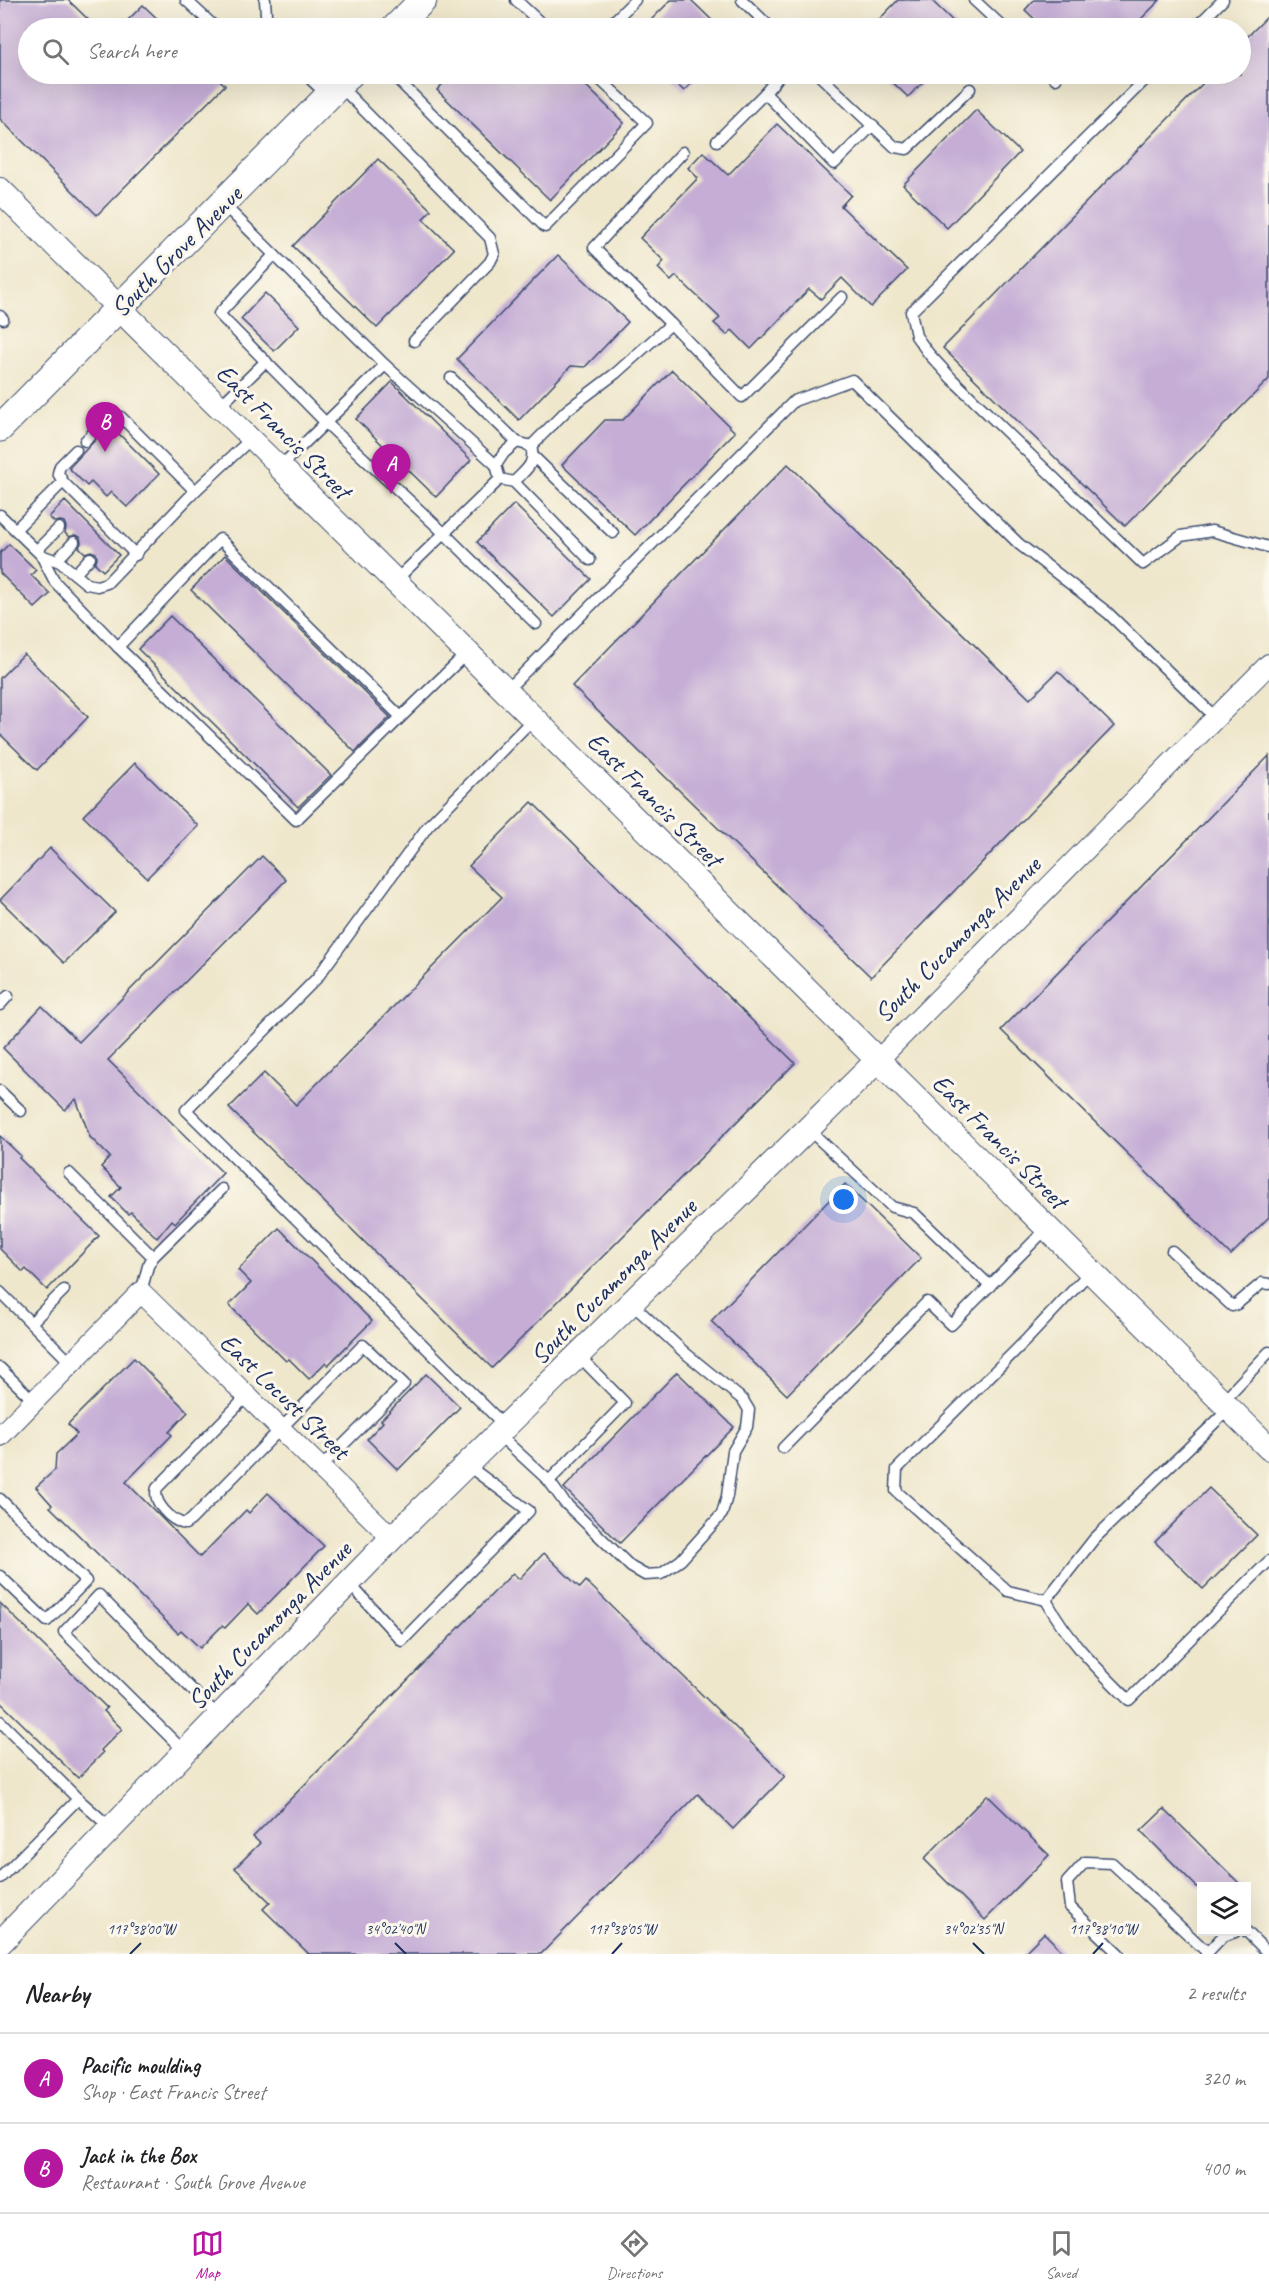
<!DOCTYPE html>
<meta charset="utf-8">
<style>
body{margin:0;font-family:Caveat,sans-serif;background:#f6f6f6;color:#202124}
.controls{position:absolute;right:18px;bottom:18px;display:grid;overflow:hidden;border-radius:0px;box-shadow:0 6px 24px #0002}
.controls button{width:54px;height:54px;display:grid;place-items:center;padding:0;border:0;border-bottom:2px solid #e0e0e0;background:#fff;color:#202124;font:30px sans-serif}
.you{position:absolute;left:844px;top:1200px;width:21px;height:21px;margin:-15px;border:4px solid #fff;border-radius:50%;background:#1a73e8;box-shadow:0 0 0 9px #1a73e833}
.badge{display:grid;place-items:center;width:39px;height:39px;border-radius:50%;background:#b5179e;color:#fff;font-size:20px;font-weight:700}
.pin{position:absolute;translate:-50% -50px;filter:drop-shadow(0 2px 3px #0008)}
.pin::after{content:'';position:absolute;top:32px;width:21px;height:18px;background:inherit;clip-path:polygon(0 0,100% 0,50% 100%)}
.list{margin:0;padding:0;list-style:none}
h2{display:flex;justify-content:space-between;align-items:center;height:78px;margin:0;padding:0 24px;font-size:26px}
h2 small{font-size:20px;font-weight:400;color:#757577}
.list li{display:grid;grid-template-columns:39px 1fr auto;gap:18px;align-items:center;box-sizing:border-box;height:90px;padding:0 24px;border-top:2px solid #e0e0e0}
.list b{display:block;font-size:22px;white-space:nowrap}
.list p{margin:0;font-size:20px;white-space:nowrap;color:#757577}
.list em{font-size:20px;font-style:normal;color:#757577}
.icon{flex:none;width:33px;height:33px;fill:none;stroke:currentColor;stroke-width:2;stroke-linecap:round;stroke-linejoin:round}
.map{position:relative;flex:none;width:1269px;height:1954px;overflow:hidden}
.search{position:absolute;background:#fff;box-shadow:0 6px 24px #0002;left:18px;right:18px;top:18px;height:66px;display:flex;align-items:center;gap:15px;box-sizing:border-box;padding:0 21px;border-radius:33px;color:#757577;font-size:22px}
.sheet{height:258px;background:#fff}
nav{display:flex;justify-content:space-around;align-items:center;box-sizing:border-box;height:84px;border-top:2px solid #e0e0e0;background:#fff;font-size:16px;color:#757577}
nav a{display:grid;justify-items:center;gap:3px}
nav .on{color:#b5179e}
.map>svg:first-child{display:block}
.building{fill:#c5add5}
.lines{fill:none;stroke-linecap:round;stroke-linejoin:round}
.service-casing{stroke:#3b4b6e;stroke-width:13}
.minor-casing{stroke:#3b4b6e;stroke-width:22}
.tertiary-casing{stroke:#3b4b6e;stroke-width:26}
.secondary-casing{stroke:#3b4b6e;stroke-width:29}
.service{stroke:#fff;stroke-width:10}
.minor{stroke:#fff;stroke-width:20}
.tertiary{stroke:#fff;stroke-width:24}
.secondary{stroke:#fff;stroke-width:27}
.ticks{fill:none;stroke:#1b2f5e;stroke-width:2}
.labels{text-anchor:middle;stroke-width:6;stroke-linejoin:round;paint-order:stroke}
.street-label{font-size:26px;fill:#1b2f5e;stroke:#fbf7ec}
.ticks-label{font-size:15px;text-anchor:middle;fill:#1b2f5e;stroke:#fbf7ec;stroke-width:6;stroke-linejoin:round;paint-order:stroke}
</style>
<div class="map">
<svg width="1269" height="1954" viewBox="0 0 1269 1954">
<rect width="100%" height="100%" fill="#fbf7ec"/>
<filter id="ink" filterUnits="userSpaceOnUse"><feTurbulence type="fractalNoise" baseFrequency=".0167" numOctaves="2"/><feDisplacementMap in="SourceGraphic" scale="12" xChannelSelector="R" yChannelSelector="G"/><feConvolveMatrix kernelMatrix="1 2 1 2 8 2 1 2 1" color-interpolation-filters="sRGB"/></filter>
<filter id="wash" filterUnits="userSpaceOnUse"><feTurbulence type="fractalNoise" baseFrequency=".008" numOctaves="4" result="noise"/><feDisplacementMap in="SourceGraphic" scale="24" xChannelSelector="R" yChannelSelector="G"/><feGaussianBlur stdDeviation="1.35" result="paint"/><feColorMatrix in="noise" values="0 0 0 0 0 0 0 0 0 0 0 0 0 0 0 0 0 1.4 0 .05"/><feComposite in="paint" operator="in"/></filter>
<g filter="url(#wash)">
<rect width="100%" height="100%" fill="#efe7cc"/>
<g id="blocks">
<g class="building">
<path d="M0,0H68L97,28H28V74H213L225,85L97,215L0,119Z"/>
<path d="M671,0H691L720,28H643Z"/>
<path d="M898,0H931L960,28H871Z"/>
<path d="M1034,0H1160L1132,28H1044L1025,10Z"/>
<path d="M143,5L167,28H120Z"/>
<path d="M1269,15V379L1125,526L943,348L1212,74H1240V44Z"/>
<path d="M452,74H574L624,123L550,200L437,90Z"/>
<path d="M666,74H701L684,91Z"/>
<path d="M884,74H931L908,97Z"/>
<path d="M976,110L1020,152L947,228L903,185Z"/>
<path d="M777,124L851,195L841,206L907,270L871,307L842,278L821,299L809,289L751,349L732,330L727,335L714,323L720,318L676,276L671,281L658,268L664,261L640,238L698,178L688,168L703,152L728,175Z"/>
<path d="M378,159L431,210L423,219L454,249L377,328L293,246Z"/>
<path d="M558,255L628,322L585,367L571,366L519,420L457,359Z"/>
<path d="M265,293L299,326L274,351L241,319Z"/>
<path d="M672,370L735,432L635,535L562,465L605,420H623Z"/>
<path d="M392,382L471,460L436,497L356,419Z"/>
<path d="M111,426L159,474L127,507L111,492L106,497L91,482L87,486L69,468L107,427Z"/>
<path d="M788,464L1030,699L1058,671L1114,726L871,977L572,686Z"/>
<path d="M65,501L119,555L103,571L95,563L97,559L96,553L91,551L85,553L79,547L81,543L80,537L75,535L69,537L65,533L66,527L64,522L60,521L54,522L49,517Z"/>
<path d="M514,504L591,579L554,617L477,542Z"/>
<path d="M9,544L36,570L31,575L50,594L35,608L0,573V553Z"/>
<path d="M225,555L390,717L355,752L191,590Z"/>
<path d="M170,616L331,775L298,807L138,649Z"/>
<path d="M24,654L88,717L37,770L0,734V678Z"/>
<path d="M1269,756V1217L1231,1255L1001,1030Z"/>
<path d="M135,763L198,826L147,878L83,816Z"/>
<path d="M532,802L795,1063L492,1368L229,1108L264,1073L296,1105L502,897L469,866Z"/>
<path d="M50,848L115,912L64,963L0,900Z"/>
<path d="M262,856L286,880L108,1060L223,1173L175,1223L172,1220L157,1238L131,1212L128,1214L111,1197L121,1187L101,1167L110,1157L90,1137L76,1099L65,1110L3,1048L42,1006L79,1042Z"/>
<path d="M0,1136L21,1156L19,1158L99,1236L47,1290L26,1269L23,1272L0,1249Z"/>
<path d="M845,1184L921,1258L787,1395L711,1321Z"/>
<path d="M279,1228L372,1321L328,1365L326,1362L309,1379L289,1359L286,1361L229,1305L251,1283L238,1270Z"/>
<path d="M134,1358L188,1412L169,1432L172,1435L126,1482L200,1557L246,1510L249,1513L268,1493L324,1546L258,1614L248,1604L225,1628L222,1626L200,1648L181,1630L178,1633L50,1507L52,1505L36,1487L55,1470L56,1454L77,1434L68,1424Z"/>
<path d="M677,1372L734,1427L620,1543L564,1488Z"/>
<path d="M426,1374L460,1407L398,1470L367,1439L383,1422L381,1420Z"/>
<path d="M1209,1488L1257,1535L1203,1589L1155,1542Z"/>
<path d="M544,1553L580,1588L586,1581L785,1776L733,1829L698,1794L541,1954H309L263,1909L270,1902L235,1868L260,1843L253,1837L513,1573L519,1579Z"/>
<path d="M0,1603L107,1708L104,1711L122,1729L101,1750L103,1753L78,1778L0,1702Z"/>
<path d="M987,1795L1049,1855L985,1920L924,1859Z"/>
<path d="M1164,1809L1243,1887H1197L1141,1831Z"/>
<path d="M1044,1933L1065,1954H1023Z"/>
</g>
</g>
</g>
<g filter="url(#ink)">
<use href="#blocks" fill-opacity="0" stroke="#3b4b6e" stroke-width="1.5"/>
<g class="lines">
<g class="service-casing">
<g id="service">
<path d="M186,0L216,28"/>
<path d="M265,0L267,28"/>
<path d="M516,0L546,28"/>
<path d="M742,0L771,28"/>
<path d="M974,0L1004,28"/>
<path d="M607,28L635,0"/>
<path d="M1195,28L1223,0"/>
<path d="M305,74L328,96"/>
<path d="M392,74L545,227L647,123L594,74"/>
<path d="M818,74L895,147L907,149L970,89"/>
<path d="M1050,74L1056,79"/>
<path d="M1151,74L911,312L916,336L929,354L952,379L1143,564L1181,536L1212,531L1268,547"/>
<path d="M339,85L490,238L494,254L490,262L414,341"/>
<path d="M765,93L781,74"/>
<path d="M717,141L765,93L834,164L873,125"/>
<path d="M223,204L385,365L280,467"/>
<path d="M274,255L219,314L325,422L444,533L536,624"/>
<path d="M0,316L3,319"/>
<path d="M671,324L742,397L842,297"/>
<path d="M385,365L496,465"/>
<path d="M451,378L517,442"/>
<path d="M219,407L266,361"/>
<path d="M106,420L116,416L121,417L195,491"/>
<path d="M85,441L95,431"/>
<path d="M517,442L531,446C536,465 526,469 514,482L500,479L496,465L504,453Z"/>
<path d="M531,446L567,410L616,373L671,324L594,248L683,152"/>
<path d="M76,450L60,466L58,473L63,482L136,555"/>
<path d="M534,457L613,533"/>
<path d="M514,482L590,560"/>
<path d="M0,515L41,555L60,562L87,584L97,586L107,583L195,491L252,438"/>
<path d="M16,529L63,482"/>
<path d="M37,550L59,528"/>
<path d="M41,555L55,582L118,647"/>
<path d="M57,560L74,542"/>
<path d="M75,574L90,558"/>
<path d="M395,581L500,479"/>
<path d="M506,691L794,401L852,380L1019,544L1108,613L1216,718"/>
<path d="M401,717L220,539L118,647L296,820L401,717L467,653"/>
<path d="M0,1005L8,996"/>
<path d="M0,1091L21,1111"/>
<path d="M808,1129L892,1207L914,1213L990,1286"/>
<path d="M69,1173L153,1257"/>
<path d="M1172,1251L1232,1306L1237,1304L1262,1283L1269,1284"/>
<path d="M0,1292L71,1363"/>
<path d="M141,1292L148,1266L153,1257L222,1189"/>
<path d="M31,1323L64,1290"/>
<path d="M0,1368L34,1401"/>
<path d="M247,1396L157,1488C152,1502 171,1521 185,1524L191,1520L363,1345L404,1384L320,1468"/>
<path d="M1222,1402L1269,1352"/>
<path d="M1229,1409L1094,1539L1046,1600C1069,1642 1096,1667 1129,1700L1269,1561"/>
<path d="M506,1427L186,1110L317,978L428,826L533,719"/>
<path d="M498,1434L549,1481L625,1403L578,1355"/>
<path d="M783,1448L927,1302L951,1325L1047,1228"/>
<path d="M549,1481L564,1502L631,1567L645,1575L661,1574L681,1560L722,1514L727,1496L733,1451L747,1427L749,1410L743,1400L684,1352L631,1303"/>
<path d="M0,1499L86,1581L47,1621L0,1576"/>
<path d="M349,1583L402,1641L529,1511L467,1465"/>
<path d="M1046,1600L1008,1591L896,1491L897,1469L1027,1339L1091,1271"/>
<path d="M0,1721L78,1799L0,1878"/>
<path d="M185,1752L64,1632L99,1595L219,1717"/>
<path d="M78,1799L111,1828"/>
<path d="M1246,1931L1269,1954"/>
<path d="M1119,1954L1070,1907L1067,1882L1085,1862L1112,1863L1207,1952"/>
<path d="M1206,1954L1223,1936L1235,1932"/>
</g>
</g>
<g class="minor-casing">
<g id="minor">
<path d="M219,407L280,467"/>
<path d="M878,1060L1269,664"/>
<path d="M0,1436L141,1292L392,1538"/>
</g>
</g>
<g class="tertiary-casing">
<g id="tertiary">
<path d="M0,190L219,407"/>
<path d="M280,467L1269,1448"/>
<path d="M0,1943L392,1538L878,1060"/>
</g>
</g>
<g class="secondary-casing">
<g id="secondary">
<path d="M395,28L423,0"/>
<path d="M0,428L350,74"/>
</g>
</g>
<use href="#service" class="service"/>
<use href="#minor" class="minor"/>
<use href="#tertiary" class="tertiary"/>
<use href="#secondary" class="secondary"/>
</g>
</g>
<path class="ticks" d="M395,1943L406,1954M973,1943L984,1954M130,1954L141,1943M612,1954L622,1943M1093,1954L1103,1943"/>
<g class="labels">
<g class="street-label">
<text transform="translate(176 251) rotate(-45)" y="9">South Grove Avenue</text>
<text transform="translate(284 431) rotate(45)" y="9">East Francis Street</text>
<text transform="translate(655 799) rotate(45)" y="9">East Francis Street</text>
<text transform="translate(957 939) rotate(-45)" y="9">South Cucamonga Avenue</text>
<text transform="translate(1000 1141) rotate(45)" y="9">East Francis Street</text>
<text transform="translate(613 1281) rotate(-45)" y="9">South Cucamonga Avenue</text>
<text transform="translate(285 1396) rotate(44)" y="9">East Locust Street</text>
<text transform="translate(269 1625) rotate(-46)" y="9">South Cucamonga Avenue</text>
</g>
</g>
<g class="ticks-label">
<text x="141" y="1934">117°38'00"W</text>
<text x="395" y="1934">34°02'40"N</text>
<text x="622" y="1934">117°38'05"W</text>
<text x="973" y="1934">34°02'35"N</text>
<text x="1103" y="1934">117°38'10"W</text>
</g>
</svg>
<div class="controls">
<button><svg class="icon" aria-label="layers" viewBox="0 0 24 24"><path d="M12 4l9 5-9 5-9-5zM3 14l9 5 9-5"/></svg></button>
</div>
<div class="you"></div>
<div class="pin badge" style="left:391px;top:494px">A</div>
<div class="pin badge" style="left:105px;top:452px">B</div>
<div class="search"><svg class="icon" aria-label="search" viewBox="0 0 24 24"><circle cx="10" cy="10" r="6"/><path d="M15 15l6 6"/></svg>Search here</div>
</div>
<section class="sheet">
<h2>Nearby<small>2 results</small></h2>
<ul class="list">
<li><span class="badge">A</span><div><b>Pacific moulding</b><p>Shop · East Francis Street</p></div><em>320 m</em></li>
<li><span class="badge">B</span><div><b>Jack in the Box</b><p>Restaurant · South Grove Avenue</p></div><em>400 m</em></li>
</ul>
</section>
<nav>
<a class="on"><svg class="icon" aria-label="map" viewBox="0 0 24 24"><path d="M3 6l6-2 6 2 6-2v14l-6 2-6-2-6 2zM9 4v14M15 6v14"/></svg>Map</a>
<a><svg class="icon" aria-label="directions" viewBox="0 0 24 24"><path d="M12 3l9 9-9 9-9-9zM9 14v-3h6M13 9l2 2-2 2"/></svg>Directions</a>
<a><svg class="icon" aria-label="saved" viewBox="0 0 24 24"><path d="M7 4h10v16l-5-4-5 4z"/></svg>Saved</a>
</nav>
